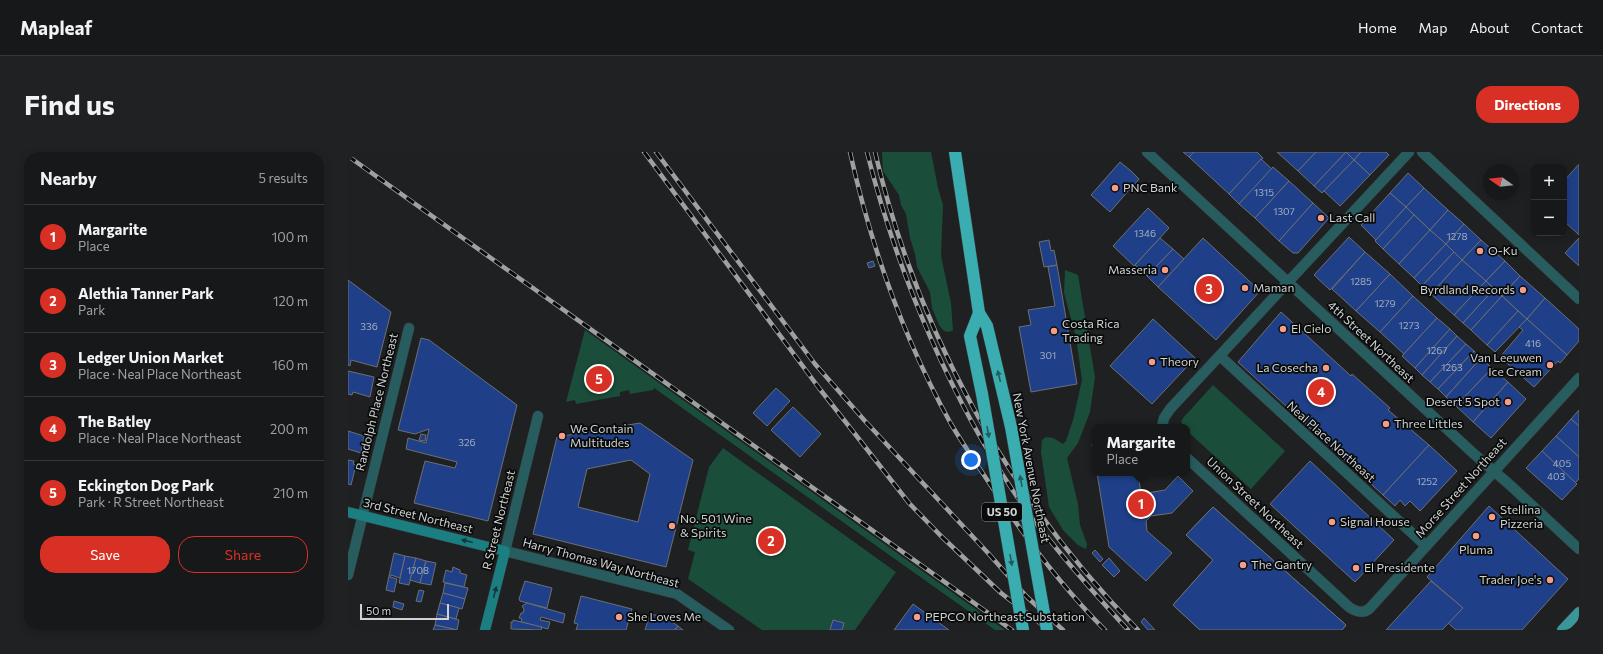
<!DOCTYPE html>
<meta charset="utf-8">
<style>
body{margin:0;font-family:Commissioner,sans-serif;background:#1f2123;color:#f1f3f6}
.controls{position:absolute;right:12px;top:12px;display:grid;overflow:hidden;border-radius:8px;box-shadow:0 2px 10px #0003}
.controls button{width:36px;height:36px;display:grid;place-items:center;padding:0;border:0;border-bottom:1px solid #353739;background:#16181a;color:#f1f3f6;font:20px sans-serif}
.compass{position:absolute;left:1135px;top:12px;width:36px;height:36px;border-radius:50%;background:#16181a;box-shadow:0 2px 10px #0003;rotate:284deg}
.scale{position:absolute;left:12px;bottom:10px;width:89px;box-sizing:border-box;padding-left:4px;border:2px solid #d0d2d3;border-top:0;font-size:11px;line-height:14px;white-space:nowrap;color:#d0d2d3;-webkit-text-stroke:3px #090a0a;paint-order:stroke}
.you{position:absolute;left:623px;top:308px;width:14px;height:14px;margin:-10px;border:3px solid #fff;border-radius:50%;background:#1a73e8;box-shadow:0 0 0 6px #1a73e833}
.badge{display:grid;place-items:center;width:26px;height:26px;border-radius:50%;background:#d93025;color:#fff;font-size:13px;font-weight:700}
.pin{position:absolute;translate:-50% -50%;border:2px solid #fff;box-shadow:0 1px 4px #0006}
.popup{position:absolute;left:744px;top:272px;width:98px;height:52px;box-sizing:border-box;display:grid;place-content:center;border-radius:8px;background:#16181a;filter:drop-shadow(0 1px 3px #0005);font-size:13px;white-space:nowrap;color:#9ea0a2}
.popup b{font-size:15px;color:#f1f3f6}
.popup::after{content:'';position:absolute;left:50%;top:100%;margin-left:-8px;border:8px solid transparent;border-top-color:#16181a}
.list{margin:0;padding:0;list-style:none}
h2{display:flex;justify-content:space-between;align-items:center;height:52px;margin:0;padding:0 16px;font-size:17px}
h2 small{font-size:13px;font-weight:400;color:#9ea0a2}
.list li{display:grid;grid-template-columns:26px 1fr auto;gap:12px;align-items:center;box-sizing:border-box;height:64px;padding:0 16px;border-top:1px solid #353739}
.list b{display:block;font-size:15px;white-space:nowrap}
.list p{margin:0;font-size:13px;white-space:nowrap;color:#9ea0a2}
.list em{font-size:13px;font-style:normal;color:#9ea0a2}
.actions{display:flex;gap:8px;padding:12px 16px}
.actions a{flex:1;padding:9px 0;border:1px solid #d93025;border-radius:16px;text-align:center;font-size:14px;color:#d93025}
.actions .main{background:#d93025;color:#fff}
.map{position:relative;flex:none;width:1231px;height:478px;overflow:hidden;border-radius:16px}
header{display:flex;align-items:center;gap:24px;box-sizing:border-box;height:56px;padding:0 20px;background:#16181a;border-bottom:1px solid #353739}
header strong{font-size:19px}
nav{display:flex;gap:22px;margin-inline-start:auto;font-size:14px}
.intro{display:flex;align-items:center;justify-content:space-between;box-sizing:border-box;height:96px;padding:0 24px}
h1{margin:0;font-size:28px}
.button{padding:10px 18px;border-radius:16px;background:#d93025;color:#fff;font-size:14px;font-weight:700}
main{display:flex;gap:24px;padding:0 24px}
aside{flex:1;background:#16181a;border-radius:16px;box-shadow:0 2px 10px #0003}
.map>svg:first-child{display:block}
.green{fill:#1b4e3a}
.building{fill:#1f4088;stroke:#6d6f72;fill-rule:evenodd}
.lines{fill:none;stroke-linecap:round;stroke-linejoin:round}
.street-casing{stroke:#3a3c3e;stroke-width:11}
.secondary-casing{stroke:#3a3c3e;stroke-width:11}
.primary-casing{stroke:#3a3c3e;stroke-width:11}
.highway-casing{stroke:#3a3c3e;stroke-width:13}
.street{stroke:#275d5e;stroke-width:10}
.secondary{stroke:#1b7f82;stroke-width:10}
.primary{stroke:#3a9698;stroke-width:10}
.highway{stroke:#39adb0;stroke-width:12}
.rail-casing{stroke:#9ea0a1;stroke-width:4.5}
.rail{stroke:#090a0a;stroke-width:3;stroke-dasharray:9;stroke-linecap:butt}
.highway-bridge-casing{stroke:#3a3c3e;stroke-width:13;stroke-linecap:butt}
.highway-bridge{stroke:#39adb0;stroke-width:12}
.oneway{fill:#215c5d}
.oneway2{fill:#10393a}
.poi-dot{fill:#f49e89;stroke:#090a0a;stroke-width:1.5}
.labels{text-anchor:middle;stroke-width:3.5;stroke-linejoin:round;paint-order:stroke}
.number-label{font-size:10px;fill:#a4aec0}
.shield{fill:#090a0a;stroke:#949697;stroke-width:1}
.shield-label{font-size:11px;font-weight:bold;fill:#d0d2d3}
.poi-label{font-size:12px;fill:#d0d2d3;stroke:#090a0a;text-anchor:start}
.street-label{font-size:12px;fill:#d0d2d3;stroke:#090a0a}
</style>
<header>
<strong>Mapleaf</strong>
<nav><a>Home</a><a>Map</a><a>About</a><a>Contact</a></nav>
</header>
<div class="intro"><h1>Find us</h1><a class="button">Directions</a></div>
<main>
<aside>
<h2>Nearby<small>5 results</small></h2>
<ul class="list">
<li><span class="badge">1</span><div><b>Margarite</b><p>Place</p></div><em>100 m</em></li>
<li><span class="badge">2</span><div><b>Alethia Tanner Park</b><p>Park</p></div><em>120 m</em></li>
<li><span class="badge">3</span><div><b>Ledger Union Market</b><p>Place · Neal Place Northeast</p></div><em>160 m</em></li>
<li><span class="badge">4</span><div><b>The Batley</b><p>Place · Neal Place Northeast</p></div><em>200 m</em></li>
<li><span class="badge">5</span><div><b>Eckington Dog Park</b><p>Park · R Street Northeast</p></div><em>210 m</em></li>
</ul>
<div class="actions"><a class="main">Save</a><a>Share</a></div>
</aside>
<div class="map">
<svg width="1231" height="478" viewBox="0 0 1231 478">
<rect width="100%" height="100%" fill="#1e2022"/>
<g class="green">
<path d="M534,0H583L590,36L595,53L593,104L603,151L605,179L599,180L595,178L591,173L584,156L582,140L569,115L567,102L562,86L558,62L553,53L551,43L535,19Z"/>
<path d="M717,118L730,123L747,225L742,260L730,291L719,306L730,352L732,373L739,392L738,397L730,393L715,378L701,355L693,300L694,288L698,285L705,286L715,292L718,289L725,268L734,228L728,185L716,141Z"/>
<path d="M237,178L647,471L657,478H647L306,236L305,238L282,242L281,238L272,240V244L228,252L227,248L218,250Z"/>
<path d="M865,233L937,299L903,337L839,279V275H836L833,270L835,266Z"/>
<path d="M375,296L548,420L507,478H414L340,427L347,400L340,398L361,315Z"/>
</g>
<g class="building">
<path d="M835,0H846L841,5Z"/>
<path d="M846,0H909L915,6L881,42L841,5Z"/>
<path d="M929,0H968L950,19Z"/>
<path d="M968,0H998L966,34L950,19Z"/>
<path d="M998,0L1006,8L974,41L966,34Z"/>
<path d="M998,0H1013L1006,8Z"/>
<path d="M1013,0H1038L1041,3L1022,23L1006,8Z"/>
<path d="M913,7L924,17L891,52L881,42Z"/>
<path d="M1006,8L1022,23L992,54L976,39Z"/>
<path d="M772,10L783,19L791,27L785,35L788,38L785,41L781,38L762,60L743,43Z"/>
<path d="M1231,12V83L1216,69V29Z"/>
<path d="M925,15L941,29L907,66L891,52Z"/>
<path d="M1060,21L1076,36L1058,55L1042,41Z"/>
<path d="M941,29L965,51L931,89L907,66Z"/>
<path d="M1076,36L1100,58L1082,78L1058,55Z"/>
<path d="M1042,41L1058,55L1028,88L1013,73Z"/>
<path d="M965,51L981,66L950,101H945L931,89Z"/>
<path d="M1058,55L1066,63L1035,97L1027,89Z"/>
<path d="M800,56L821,76L786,114L765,94Z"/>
<path d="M1100,58L1116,72L1098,92L1082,78Z"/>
<path d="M1066,63L1082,78L1051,112L1035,97Z"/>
<path d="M1116,72L1133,88L1114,108L1098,92Z"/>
<path d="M1082,78L1098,92L1066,126L1051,112Z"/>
<path d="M1001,85L1017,100L982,138L966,123Z"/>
<path d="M812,86L825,97L799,124L787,113Z"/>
<path d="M855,86L912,139L868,188L810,135Z"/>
<path d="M1231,86V114L1217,101Z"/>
<path d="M701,88L703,99L706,98L709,113L696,115L691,90Z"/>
<path d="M1133,88L1157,109L1138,129L1114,108Z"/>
<path d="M1098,92L1106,100L1074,134L1066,126Z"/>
<path d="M825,97L836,107L810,135L799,124Z"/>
<path d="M1017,100L1042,122L1008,159L984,137Z"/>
<path d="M1106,100L1114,108L1083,142L1074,134Z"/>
<path d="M1114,108L1138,129L1106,163L1083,142Z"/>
<path d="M525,109L527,114L521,116L519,111Z"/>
<path d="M1157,109L1172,124L1154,144L1138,129Z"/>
<path d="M709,113L729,232L683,240L671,175L683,173L680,158L707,154L700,115Z"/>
<path d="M1042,122L1065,144L1032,180L1008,159Z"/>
<path d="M1172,124L1197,146L1179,167L1154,144Z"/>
<path d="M0,128L43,160L29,215L3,208L2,214L0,213Z"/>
<path d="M1138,129L1146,137L1115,171L1106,163Z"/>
<path d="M1146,137L1154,144L1123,178L1115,171Z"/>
<path d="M1065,144L1089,166L1056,202L1032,180Z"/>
<path d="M1154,144L1170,159L1139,193L1123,178Z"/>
<path d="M1197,146L1231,177V189L1219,203L1179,167Z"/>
<path d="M1170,159L1179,167L1147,200L1139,193Z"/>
<path d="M933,160L1003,224L1004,222L1042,256L1040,258L1081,293L1035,343L890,210Z"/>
<path d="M1089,166L1102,177L1067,216L1054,204Z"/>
<path d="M805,167L847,206L804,252L762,214Z"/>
<path d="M1179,167L1219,203L1212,211L1210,209L1186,235L1152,205L1175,178L1171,175Z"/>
<path d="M1102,177L1109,184L1074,223L1067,216Z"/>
<path d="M1109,184L1118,192L1082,230L1074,223Z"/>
<path d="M73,186L81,188L169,253L140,369L66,351L77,309L107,316L109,310L58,297L60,286L78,291L81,277L67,282L50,278Z"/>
<path d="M1118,192L1126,199L1090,237L1082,230Z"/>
<path d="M1126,199L1133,206L1098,245L1090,237Z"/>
<path d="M1133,206L1144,216L1108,254L1098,245Z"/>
<path d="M1144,216L1160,230L1125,270L1108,254Z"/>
<path d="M0,219L26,225L22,245L5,240L4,243L0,242Z"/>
<path d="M1160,230L1178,247L1143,286L1125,270Z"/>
<path d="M428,236L442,249L419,274L405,261Z"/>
<path d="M445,255L473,282L452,305L423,278Z"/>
<path d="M1231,258V274L1223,267Z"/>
<path d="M1223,267L1231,274V305L1208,284Z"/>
<path d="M292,271L345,308L318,415L185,382L209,285ZM283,308L302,322L290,370L230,355L239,317Z"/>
<path d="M0,279L16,284L13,301L0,297Z"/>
<path d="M73,282L78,283L77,289L71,288Z"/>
<path d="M1208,284L1231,305V327L1227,331L1194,299Z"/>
<path d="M744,292H747V310Z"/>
<path d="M1081,293L1109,319L1072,359L1062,349L1057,354L1052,348L1047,354L1035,343Z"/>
<path d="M1194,299L1229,332L1214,348L1178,316Z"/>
<path d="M0,308L6,309L5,312L8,313L3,333L0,332Z"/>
<path d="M962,309L1046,388L1007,430L922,352Z"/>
<path d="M749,321H790L793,342L817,338L830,324L845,339L824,361L803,364L798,369L799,379L824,401L798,429L761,395Z"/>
<path d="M1141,354L1220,427L1174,478H1108L1100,471L1115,456L1079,425Z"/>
<path d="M865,355L998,473L994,478H937L940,474L880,418L864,437L909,478H852L825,453L865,408L838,383Z"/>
<path d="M865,355L998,473L994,478H852L825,453L865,408L838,383Z"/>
<path d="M747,398L755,407L752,410L744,401Z"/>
<path d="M46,401L57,404L52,426L43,423L42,425L49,427L46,440L38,438Z"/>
<path d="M57,404L68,406L61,433L51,431Z"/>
<path d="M68,406L78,409L72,431L62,428Z"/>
<path d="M761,406L772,419L766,425L754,413Z"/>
<path d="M78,409L88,411L83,433L72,431Z"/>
<path d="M105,415L112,418V421L119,423L116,435L95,430L98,418L104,420Z"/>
<path d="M177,429L204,436L199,456L172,449L171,447Z"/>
<path d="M1083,429L1115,456L1094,478H1038Z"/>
<path d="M97,431L120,436L117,447L95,441Z"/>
<path d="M71,438L76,439L73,450L68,449Z"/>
<path d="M95,441L117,447L114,457L92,451Z"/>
<path d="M233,444L284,457L278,478H228L230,472L226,471Z"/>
<path d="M46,449L56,452L54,458L45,455Z"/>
<path d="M92,451L111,456L108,467L89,462Z"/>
<path d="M179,451L217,462L215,471L193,465L192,468L202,470L200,477L173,470L174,467L171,466L173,461H175L176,457L174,454Z"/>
<path d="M565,452L601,478H546Z"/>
<path d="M89,462L111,468L109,478L87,473Z"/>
<path d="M302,462L317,465L330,474L326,478H297Z"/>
<path d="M796,466L807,478H800L793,470Z"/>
<path d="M165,468L194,475L193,478L163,477V470H165Z"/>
<path d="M485,468L496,471L494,478H482Z"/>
<path d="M87,473L109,478H85Z"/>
<path d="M330,474L335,478H327Z"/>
</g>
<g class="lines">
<g class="street-casing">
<g id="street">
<path d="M799,0L1126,302L1162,333L1231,397"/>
<path d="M1074,0L1231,147"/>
<path d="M872,204L1078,394"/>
<path d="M190,264L157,399L329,442L381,478"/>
<path d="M814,275L816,266L822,257L1061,0"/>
<path d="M839,306L1001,455C1008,460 1016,462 1022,456L1231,226"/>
<path d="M0,423L61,176"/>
</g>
</g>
<g class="secondary-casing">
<path id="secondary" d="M0,360L157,399L137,478"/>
</g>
<g class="primary-casing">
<path id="primary" d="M1214,478L1231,460"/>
</g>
<g class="highway-casing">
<g id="highway">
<path d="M607,0L631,161L639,174L663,275"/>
<path d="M631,161L622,184L634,242"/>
</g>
</g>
<use href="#street" class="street"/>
<use href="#secondary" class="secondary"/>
<use href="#primary" class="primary"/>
<use href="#highway" class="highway"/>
<g class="rail-casing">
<g id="rail">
<path d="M296,0L471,236L561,351L593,384L653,441L701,478"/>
<path d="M308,0L467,212L517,269L640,401L679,445L715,478"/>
<path d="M502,0C523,95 556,187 603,272C618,297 635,321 651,346C682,392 717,438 757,478"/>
<path d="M519,0C550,124 605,253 678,358C687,371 698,383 708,396C731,424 755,451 780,478"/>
<path d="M527,0C569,179 661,347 790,478"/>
<path d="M0,4L664,478"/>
</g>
</g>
<use href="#rail" class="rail"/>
<g class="highway-bridge-casing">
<g id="highway-bridge">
<path d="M634,242L675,478"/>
<path d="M663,275L699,478"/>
</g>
</g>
<use href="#highway-bridge" class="highway-bridge"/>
</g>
<defs><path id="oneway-solid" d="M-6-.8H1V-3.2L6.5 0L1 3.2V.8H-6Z"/></defs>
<g class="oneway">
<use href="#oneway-solid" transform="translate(651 224) rotate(-104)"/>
<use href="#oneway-solid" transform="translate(640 280) rotate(80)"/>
<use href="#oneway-solid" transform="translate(673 329) rotate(-100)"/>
<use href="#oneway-solid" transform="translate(663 408) rotate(80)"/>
</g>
<g class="oneway2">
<use href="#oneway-solid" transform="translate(119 389) rotate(-166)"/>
<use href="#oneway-solid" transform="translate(147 440) rotate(-76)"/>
</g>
<g class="poi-dot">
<circle cx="767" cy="36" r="4"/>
<circle cx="973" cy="66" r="4"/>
<circle cx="1132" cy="99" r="4"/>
<circle cx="817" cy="118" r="4"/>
<circle cx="897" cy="136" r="4"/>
<circle cx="1175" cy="138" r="4"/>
<circle cx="935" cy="177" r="4"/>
<circle cx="706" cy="179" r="4"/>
<circle cx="804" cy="210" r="4"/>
<circle cx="1202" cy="213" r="4"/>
<circle cx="978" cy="216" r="4"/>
<circle cx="1160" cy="250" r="4"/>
<circle cx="1038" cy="272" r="4"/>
<circle cx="214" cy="284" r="4"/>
<circle cx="1144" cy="365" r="4"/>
<circle cx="984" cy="370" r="4"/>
<circle cx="324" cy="374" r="4"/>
<circle cx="1128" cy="384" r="4"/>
<circle cx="895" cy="413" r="4"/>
<circle cx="1008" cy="416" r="4"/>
<circle cx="1202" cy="428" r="4"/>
<circle cx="271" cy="465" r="4"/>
<circle cx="569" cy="465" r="4"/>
</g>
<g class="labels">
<g class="number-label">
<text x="916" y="44">1315</text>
<text x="936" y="63">1307</text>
<text x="797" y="85">1346</text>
<text x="1109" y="88">1278</text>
<text x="1013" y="133">1285</text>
<text x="1037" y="155">1279</text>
<text x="1061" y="177">1273</text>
<text x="21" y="178">336</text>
<text x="1185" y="195">416</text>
<text x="1089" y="202">1267</text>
<text x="700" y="207">301</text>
<text x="1104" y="219">1263</text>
<text x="119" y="294">326</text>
<text x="1214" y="315">405</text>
<text x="1208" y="328">403</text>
<text x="1079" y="333">1252</text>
<text x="70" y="422">1708</text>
</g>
<rect class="shield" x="634" y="351" width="40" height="18" rx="3"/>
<g class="shield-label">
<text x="654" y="364">US 50</text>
</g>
<g class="poi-label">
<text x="775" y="40">PNC Bank</text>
<text x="981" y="70">Last Call</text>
<text x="1140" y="103">O-Ku</text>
<text x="809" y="122" text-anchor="end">Masseria</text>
<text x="905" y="140">Maman</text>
<text x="1167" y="142" text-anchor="end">Byrdland Records</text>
<text x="714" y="176">Costa Rica<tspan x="714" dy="14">Trading</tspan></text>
<text x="943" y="181">El Cielo</text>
<text x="1194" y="210" text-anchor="end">Van Leeuwen<tspan x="1194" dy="14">Ice Cream</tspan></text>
<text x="812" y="214">Theory</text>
<text x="970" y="220" text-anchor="end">La Cosecha</text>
<text x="1152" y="254" text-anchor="end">Desert 5 Spot</text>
<text x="1046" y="276">Three Littles</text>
<text x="222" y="281">We Contain<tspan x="222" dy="14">Multitudes</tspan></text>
<text x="1152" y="362">Stellina<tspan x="1152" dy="14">Pizzeria</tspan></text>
<text x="332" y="371">No. 501 Wine<tspan x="332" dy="14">&amp; Spirits</tspan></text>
<text x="992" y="374">Signal House</text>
<text x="1128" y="402" text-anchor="middle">Pluma</text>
<text x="903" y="417">The Gantry</text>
<text x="1016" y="420">El Presidente</text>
<text x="1194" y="432" text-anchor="end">Trader Joe's</text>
<text x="279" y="469">She Loves Me</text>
<text x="577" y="469">PEPCO Northeast Substation</text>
</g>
<g class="street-label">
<text transform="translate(1023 190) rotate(43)" y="4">4th Street Northeast</text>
<text transform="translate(29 250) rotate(-76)" y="4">Randolph Place Northeast</text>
<text transform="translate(983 290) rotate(42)" y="4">Neal Place Northeast</text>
<text transform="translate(683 316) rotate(79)" y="4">New York Avenue Northeast</text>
<text transform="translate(1113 336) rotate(-48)" y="4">Morse Street Northeast</text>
<text transform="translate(907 351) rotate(43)" y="4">Union Street Northeast</text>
<text transform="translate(70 364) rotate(14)" y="4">3rd Street Northeast</text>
<text transform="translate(151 368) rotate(-76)" y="4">R Street Northeast</text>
<text transform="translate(253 411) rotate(15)" y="4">Harry Thomas Way Northeast</text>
</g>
</g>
</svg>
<div class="controls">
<button>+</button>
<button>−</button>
</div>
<svg class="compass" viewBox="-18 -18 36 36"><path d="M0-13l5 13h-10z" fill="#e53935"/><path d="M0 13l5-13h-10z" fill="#9ea0a2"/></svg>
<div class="scale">50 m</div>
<div class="you"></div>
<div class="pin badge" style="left:793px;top:352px">1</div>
<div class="popup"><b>Margarite</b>Place</div>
<div class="pin badge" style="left:423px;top:389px">2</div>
<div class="pin badge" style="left:861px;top:137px">3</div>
<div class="pin badge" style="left:973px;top:240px">4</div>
<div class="pin badge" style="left:251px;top:227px">5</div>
</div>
</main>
